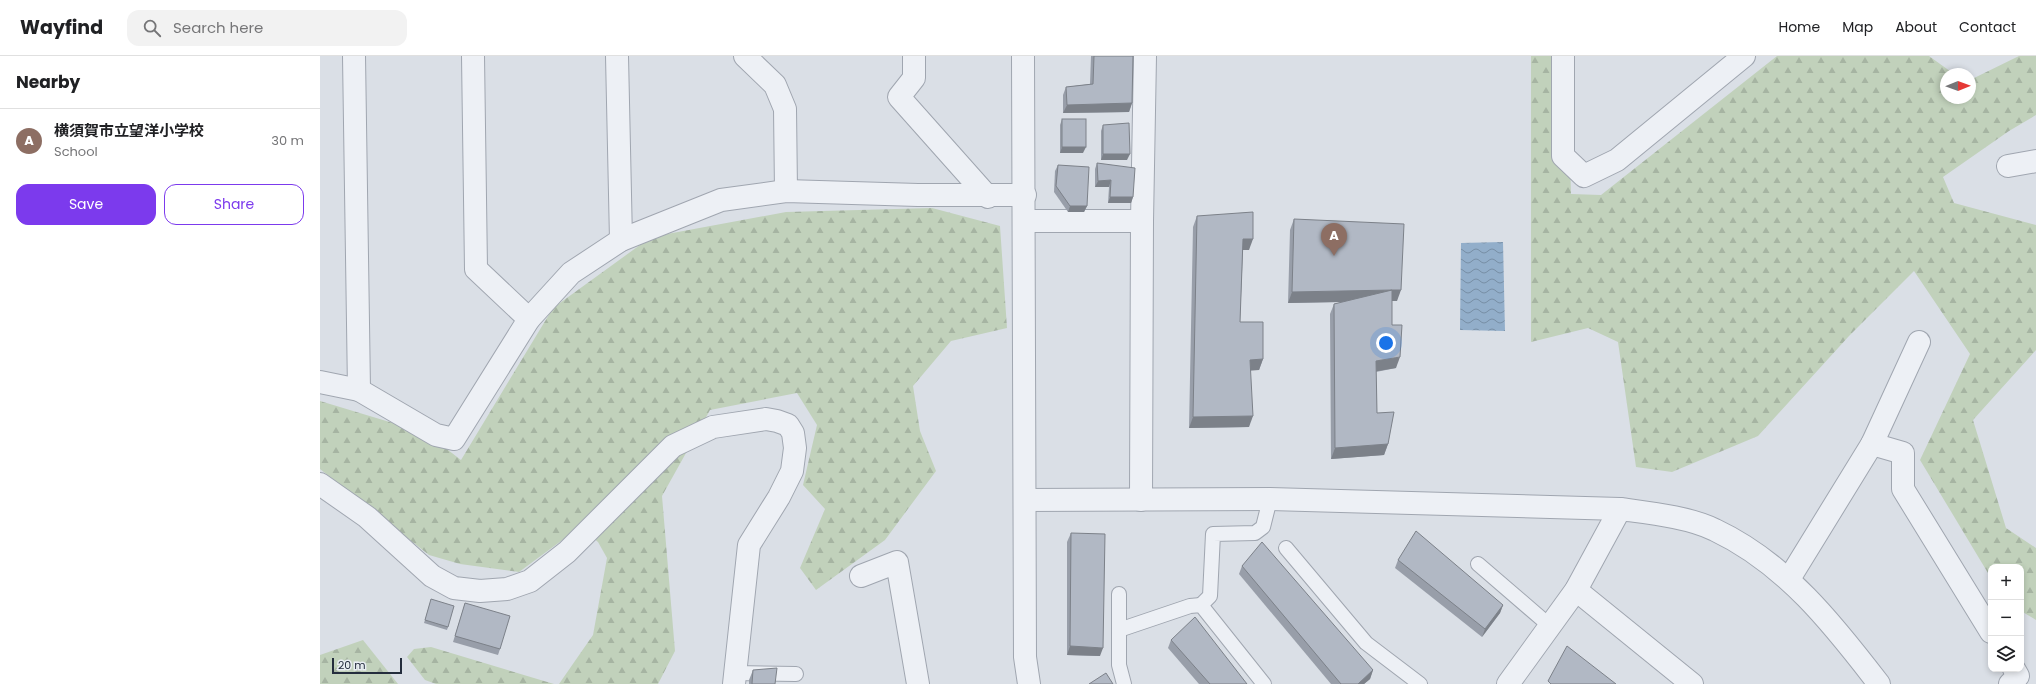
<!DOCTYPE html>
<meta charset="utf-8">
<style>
body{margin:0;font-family:Poppins,"Noto Sans JP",sans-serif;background:#f2f2f2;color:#202124}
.controls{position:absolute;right:12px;bottom:12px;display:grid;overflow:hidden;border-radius:8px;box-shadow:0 2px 6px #0003}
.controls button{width:36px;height:36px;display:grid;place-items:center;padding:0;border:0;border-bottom:1px solid #e0e0e0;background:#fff;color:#202124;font:20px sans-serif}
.compass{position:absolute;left:1620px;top:12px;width:36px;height:36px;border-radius:50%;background:#fff;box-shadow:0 2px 6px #0003;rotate:89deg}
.scale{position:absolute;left:12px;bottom:10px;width:70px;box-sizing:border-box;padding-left:4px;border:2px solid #242d3d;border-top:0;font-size:11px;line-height:14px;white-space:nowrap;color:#242d3d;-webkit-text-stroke:3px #e9eef4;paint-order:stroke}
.you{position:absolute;left:1066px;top:287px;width:14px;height:14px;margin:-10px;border:3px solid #fff;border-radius:50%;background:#1a73e8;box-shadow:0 0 0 6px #1a73e833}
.badge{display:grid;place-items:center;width:26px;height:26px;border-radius:50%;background:#7c3aed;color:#fff;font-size:13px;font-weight:700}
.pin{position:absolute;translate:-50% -33px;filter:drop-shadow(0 1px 2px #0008)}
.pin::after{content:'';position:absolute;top:21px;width:14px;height:12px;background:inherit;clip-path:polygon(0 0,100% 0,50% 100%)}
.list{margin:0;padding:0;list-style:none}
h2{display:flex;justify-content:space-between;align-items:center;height:52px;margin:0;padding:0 16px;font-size:17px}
h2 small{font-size:13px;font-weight:400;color:#757577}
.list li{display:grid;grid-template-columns:26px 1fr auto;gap:12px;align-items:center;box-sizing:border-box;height:64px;padding:0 16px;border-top:1px solid #e0e0e0}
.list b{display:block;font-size:15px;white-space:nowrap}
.list p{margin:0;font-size:13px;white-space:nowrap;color:#757577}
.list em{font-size:13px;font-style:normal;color:#757577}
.actions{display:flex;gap:8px;padding:12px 16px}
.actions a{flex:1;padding:9px 0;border:1px solid #7c3aed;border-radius:12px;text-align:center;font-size:14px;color:#7c3aed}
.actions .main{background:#7c3aed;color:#fff}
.icon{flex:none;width:22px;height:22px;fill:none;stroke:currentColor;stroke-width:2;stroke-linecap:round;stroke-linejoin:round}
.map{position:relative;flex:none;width:1716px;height:628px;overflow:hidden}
header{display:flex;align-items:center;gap:24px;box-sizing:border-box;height:56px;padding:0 20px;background:#fff;border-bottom:1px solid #e0e0e0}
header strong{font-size:19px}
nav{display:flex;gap:22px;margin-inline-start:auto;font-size:14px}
.search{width:280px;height:36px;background:#f2f2f2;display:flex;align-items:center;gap:10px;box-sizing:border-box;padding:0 14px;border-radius:12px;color:#757577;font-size:15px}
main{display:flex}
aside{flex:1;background:#fff}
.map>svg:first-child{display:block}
.forest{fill:url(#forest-firs)}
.water{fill:url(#water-waves)}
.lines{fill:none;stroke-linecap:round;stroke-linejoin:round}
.service-casing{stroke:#a0a6b0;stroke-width:16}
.minor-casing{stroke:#a0a6b0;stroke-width:24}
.tertiary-casing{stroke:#a0a6b0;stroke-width:24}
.service{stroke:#edf0f5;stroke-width:14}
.minor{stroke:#edf0f5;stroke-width:22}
.tertiary{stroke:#edf0f5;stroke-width:22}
.wall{fill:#989ea9}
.shaded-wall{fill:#7c8189}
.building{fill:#b1b8c4;stroke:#7c8189}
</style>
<header>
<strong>Wayfind</strong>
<div class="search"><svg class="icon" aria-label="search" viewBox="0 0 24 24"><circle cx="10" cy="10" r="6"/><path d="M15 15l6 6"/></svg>Search here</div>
<nav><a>Home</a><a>Map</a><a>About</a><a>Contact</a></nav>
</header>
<main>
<aside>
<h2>Nearby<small></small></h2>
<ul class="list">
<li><span class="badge" style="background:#8d6e63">A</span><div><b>横須賀市立望洋小学校</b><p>School</p></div><em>30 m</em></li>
</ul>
<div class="actions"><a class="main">Save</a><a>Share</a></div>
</aside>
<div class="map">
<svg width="1716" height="628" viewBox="0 0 1716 628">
<defs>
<pattern id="forest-firs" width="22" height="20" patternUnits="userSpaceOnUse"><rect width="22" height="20" fill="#c1d1bb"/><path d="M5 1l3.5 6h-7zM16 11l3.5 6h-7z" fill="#a6b4a2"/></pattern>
<pattern id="water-waves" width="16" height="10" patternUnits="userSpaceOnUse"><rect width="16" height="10" fill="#92aeca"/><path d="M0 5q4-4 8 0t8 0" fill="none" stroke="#778ea5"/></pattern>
</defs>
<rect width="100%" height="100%" fill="#dadfe6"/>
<g class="forest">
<path d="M1211,0H1247L1251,138L1281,139L1457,0H1609L1634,18H1626V42H1650V24L1699,0H1716V59L1689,75L1623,121L1634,147L1716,169V294L1653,364L1686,472L1716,492V564L1701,555V511H1671V522L1600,404L1650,298L1594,215L1529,280L1438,380L1352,416L1316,411L1298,286L1268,272L1211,286Z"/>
<path d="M612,152L680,170L687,272L631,285L593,330L600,375L616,415L565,484L496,534L480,512L505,453L483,429L497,369L477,337L390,354L342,440L355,595L338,628H239L273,579L287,502L278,486L260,471L199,516L140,508L109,499L0,413V345L106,377L141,404L233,252L331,181L466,156Z"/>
<path d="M43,584L78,628H0V599Z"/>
<path d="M111,591L234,628H116L105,624L87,601L94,593Z"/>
</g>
<path class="water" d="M1183,186L1185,275L1140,274L1141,187Z"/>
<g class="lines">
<g class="service-casing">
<g id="service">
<path d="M966,492L1046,587L1100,628"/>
<path d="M1158,508L1230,570"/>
<path d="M799,538V609L804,628"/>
<path d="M881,549L890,540L893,478L935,477L943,471L950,443"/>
<path d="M799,574L870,550L881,549L944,628"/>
<path d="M414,617L476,618"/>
</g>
</g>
<g class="minor-casing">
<g id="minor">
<path d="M297,0L301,184"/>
<path d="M425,0L455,29L465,53L466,135"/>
<path d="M594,0V22L579,41L668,141"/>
<path d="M1243,0V100L1264,120L1297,104L1424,0"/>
<path d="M1688,110L1716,105"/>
<path d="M705,165H822L825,0"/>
<path d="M209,263L251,217L301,184L401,144L466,135L598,139H705"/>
<path d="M0,326L39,334L34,0"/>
<path d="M39,334L116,379L134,383L209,263L156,213L153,0"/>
<path d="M1552,388L1583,397V433L1671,576"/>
<path d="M0,428L47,461L112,520L134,532L160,535L187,533L210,525L247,496L353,390L393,371L446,363L457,365L468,369L473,377L475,392L472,415L459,441L429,489L414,628"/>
<path d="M705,444L950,443L1300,453C1329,457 1369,461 1395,474C1465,507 1513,568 1559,628"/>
<path d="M821,444L822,165"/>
<path d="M541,520L577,506L598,628"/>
<path d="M1469,523L1552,388L1599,286"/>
<path d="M1256,534L1372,628"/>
<path d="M1188,628L1256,534L1300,453"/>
<path d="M1690,628L1698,620L1694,613"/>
</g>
</g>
<g class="tertiary-casing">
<path id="tertiary" d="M703,0L705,601L709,628"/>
</g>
<use href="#service" class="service"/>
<use href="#minor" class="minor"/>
<use href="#tertiary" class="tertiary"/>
</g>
<g class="wall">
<path d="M771,0H813L812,47L809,56L743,57V39L746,31L770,28Z"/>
<path d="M742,63L763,97H740V69Z"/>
<path d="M783,69L807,104H781V75Z"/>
<path d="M777,107L813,141L811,147H788L789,131H775V113Z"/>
<path d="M738,109L767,150L764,156H748L734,136L735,115Z"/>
<path d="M877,160L929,194H923L920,266L943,303L939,314H930L929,371L869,372L873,171Z"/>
<path d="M974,163L1077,245H1072V269L1076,312L1056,316L1057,357L1068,388L1064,399L1011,403L1010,258L1014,248L1022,246L968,247L970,174Z"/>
<path d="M751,477L780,600L747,599V486Z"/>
<path d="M1078,504L1183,549L1180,557L1162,581L1075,512Z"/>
<path d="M922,510L1053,614L1050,623L1044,628H1011L919,518Z"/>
<path d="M110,547L128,571L127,574L104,567Z"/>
<path d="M145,547L180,593L178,599L133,586Z"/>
<path d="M851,584L927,628H879L848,592Z"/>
<path d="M433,614L455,628H429V624Z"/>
</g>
<g class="shaded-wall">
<path d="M812,47L809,56L743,57L747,49Z"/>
<path d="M742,91H766L763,97H740Z"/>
<path d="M783,98H810L807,104H781Z"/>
<path d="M791,124L789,131H775L778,125Z"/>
<path d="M790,141H813L811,147H788Z"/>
<path d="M750,150H767L764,156H748Z"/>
<path d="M923,183H933L929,194H919Z"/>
<path d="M1072,234H1081L1077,245H1068Z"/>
<path d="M1072,234L1068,245L968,247L972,236Z"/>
<path d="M1080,301L1076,312L1052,316L1056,305Z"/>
<path d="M943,303L939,314L926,315L930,304Z"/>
<path d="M933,360L929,371L869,372L873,361Z"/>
<path d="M1068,388L1064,399L1011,403L1015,392Z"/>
<path d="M1183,549L1180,557L1162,581L1165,573Z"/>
<path d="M750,590L783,592L780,600L747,599Z"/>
<path d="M1053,614L1050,623L1044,628H1038Z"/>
</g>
<g class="building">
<path d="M774,0H813L812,47L747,49L746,31L773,28Z"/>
<rect x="742" y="63" width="24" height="28"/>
<path d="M809,67L810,98H783V69Z"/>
<path d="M777,107L815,112L813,141H790L791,124L778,125Z"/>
<path d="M738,109L769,111L767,150H750L736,130Z"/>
<path d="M933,156V183H923L920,266H943V303L930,304L933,360L873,361L877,160Z"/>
<path d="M974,163L1084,168L1081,234H1072V269H1082L1080,301L1056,305L1057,357L1074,356L1068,388L1015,392L1014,248L1072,234L972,236Z"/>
<path d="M1096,475L1183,549L1165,573L1078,504Z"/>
<path d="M751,477L785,478L783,592L750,590Z"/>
<path d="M942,486L1053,614L1038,628H1021L922,510Z"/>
<path d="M111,543L134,550L128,571L105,564Z"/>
<path d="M145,547L190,560L180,593L135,580Z"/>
<path d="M875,561L927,628H890L851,584Z"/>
<path d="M1247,590L1296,628H1231L1228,625Z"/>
<path d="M457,612L455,628H432L433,614Z"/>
<path d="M786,617L793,628H769Z"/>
</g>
</svg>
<div class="controls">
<button>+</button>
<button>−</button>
<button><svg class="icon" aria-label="layers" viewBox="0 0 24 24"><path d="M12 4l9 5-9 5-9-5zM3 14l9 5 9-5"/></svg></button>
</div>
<svg class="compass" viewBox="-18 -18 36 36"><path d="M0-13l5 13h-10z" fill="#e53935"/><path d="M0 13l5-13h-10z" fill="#757577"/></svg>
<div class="scale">20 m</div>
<div class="you"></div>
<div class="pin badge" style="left:1014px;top:200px;background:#8d6e63">A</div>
</div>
</main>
